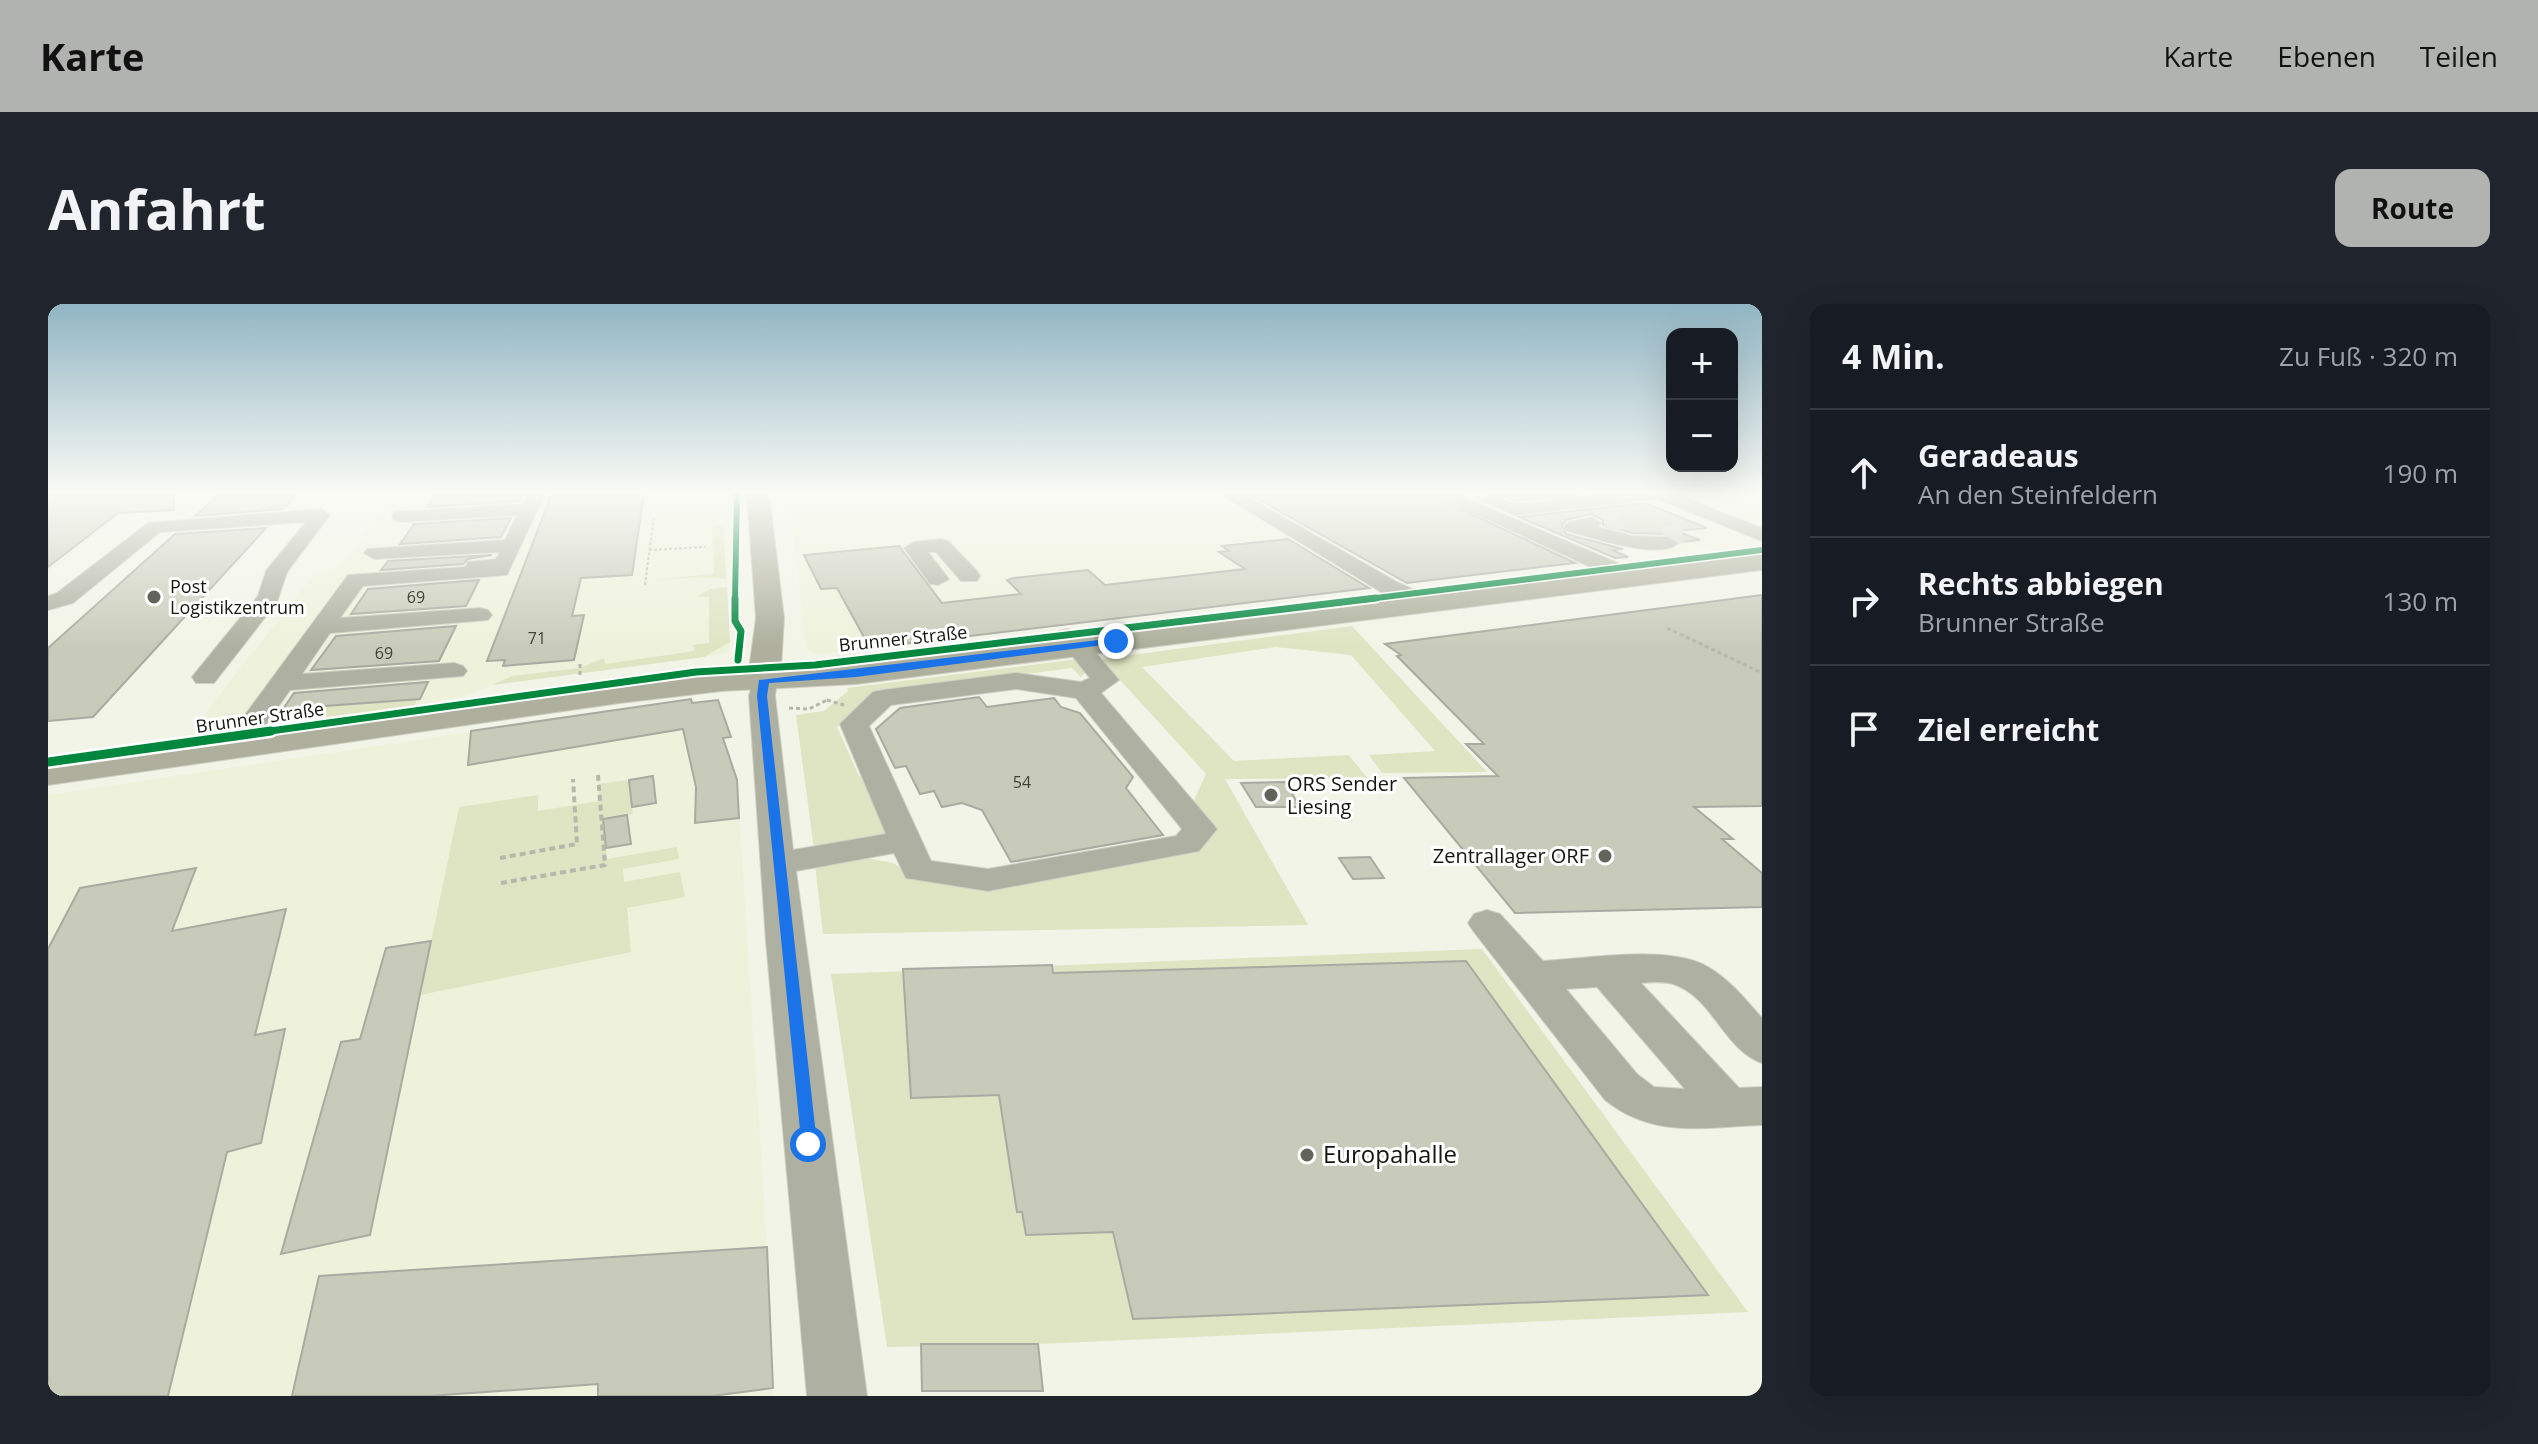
<!DOCTYPE html>
<html lang="de">
<meta charset="utf-8">
<style>
body{margin:0;font-family:"Open Sans",sans-serif;background:#20242c;color:#f1f3f6}
.controls{position:absolute;right:24px;top:24px;display:grid;overflow:hidden;border-radius:16px;box-shadow:0 8px 32px #0002}
.controls button{width:72px;height:72px;display:grid;place-items:center;padding:0;border:0;border-bottom:2px solid #363941;background:#171b24;color:#f1f3f6;font:40px sans-serif}
.stop{position:absolute;width:24px;height:24px;margin:-18px;border:6px solid #1a73e8;border-radius:50%;background:#fff}
.stop.end{background:#1a73e8;border-color:#fff;box-shadow:0 2px 8px #0008}
.list{margin:0;padding:0;list-style:none}
h2{display:flex;justify-content:space-between;align-items:center;height:104px;margin:0;padding:0 32px;font-size:34px}
h2 small{font-size:26px;font-weight:400;color:#9ea1a6}
.list li{display:grid;grid-template-columns:52px 1fr auto;gap:24px;align-items:center;box-sizing:border-box;height:128px;padding:0 32px;border-top:2px solid #363941}
.list b{display:block;font-size:30px;white-space:nowrap}
.list p{margin:0;font-size:26px;white-space:nowrap;color:#9ea1a6}
.list em{font-size:26px;font-style:normal;color:#9ea1a6}
.icon{flex:none;width:44px;height:44px;fill:none;stroke:currentColor;stroke-width:2;stroke-linecap:round;stroke-linejoin:round}
.map{position:relative;flex:none;width:1714px;height:1092px;overflow:hidden;border-radius:16px}
header{display:flex;align-items:center;gap:48px;box-sizing:border-box;height:112px;padding:0 40px;background:#b1b3b0;color:#111}
header strong{font-size:38px}
nav{display:flex;gap:44px;margin-inline-start:auto;font-size:28px}
.intro{display:flex;align-items:center;justify-content:space-between;box-sizing:border-box;height:192px;padding:0 48px}
h1{margin:0;font-size:56px}
.button{padding:20px 36px;border-radius:16px;background:#b1b3b0;color:#111;font-size:28px;font-weight:700}
main{display:flex;gap:48px;padding:0 48px}
aside{flex:1;background:#171b24;border-radius:16px;box-shadow:0 8px 32px #0002}
.map>svg:first-child{display:block}
.built{fill:#eef2db}
.green{fill:#dfe4c3}
.building{fill:#c9cbba;stroke:#a9aaa1;stroke-width:2}
.lines{fill:none;stroke-linecap:round;stroke-linejoin:round}
.minor-tunnel{stroke:#d1d3c7;stroke-width:20;stroke-dasharray:20 10;stroke-linecap:butt}
.minor-casing{stroke:#ced0c5;stroke-width:2}
.major-casing{stroke:#ced0c5;stroke-width:2}
.path-far2{stroke:#b6b8ac;stroke-width:2;stroke-dasharray:3 2;stroke-linecap:butt}
.path-far1{stroke:#b6b8ac;stroke-width:3;stroke-dasharray:4 3;stroke-linecap:butt}
.path{stroke:#b6b8ac;stroke-width:4;stroke-dasharray:6 4;stroke-linecap:butt}
.minor{fill:#aeb0a1;fill-rule:evenodd}
.major{fill:#aeb09d;fill-rule:evenodd}
.cycleway-far2-casing{stroke:#fff;stroke-width:9}
.cycleway-far1-casing{stroke:#fff;stroke-width:11}
.cycleway-casing{stroke:#fff;stroke-width:14}
.cycleway-far2{stroke:#00873e;stroke-width:6}
.cycleway-far1{stroke:#00873e;stroke-width:7}
.cycleway{stroke:#00873e;stroke-width:9}
.route{fill:#1a73e8}
.poi-dot{fill:#62645b;stroke:#fff;stroke-width:3}
.labels{text-anchor:middle;stroke-width:6;stroke-linejoin:round;paint-order:stroke}
.number-label{font-size:16px;fill:#42443a}
.far-poi-label{font-size:18px;fill:#15170f;stroke:#fff;text-anchor:start}
.far-street-label{font-size:18px;fill:#15170f;stroke:#fff}
.poi-label{font-size:20px;fill:#15170f;stroke:#fff;text-anchor:start}
.near-poi-label{font-size:24px;fill:#15170f;stroke:#fff;text-anchor:start}
</style>
<header>
<strong>Karte</strong>
<nav><a>Karte</a><a>Ebenen</a><a>Teilen</a></nav>
</header>
<div class="intro"><h1>Anfahrt</h1><a class="button">Route</a></div>
<main>
<div class="map">
<svg width="1714" height="1092" viewBox="0 0 1714 1092">
<rect width="100%" height="100%" fill="#f2f4e7"/>
<g class="built">
<path d="M0,190H691L679,283L682,344L681,348L668,351L444,381L412,394L275,414L206,415L147,422L265,272L291,264L345,193L74,211L0,268Z"/>
<path d="M740,190H1714V238L1612,250L1594,242L1529,228L1506,218H1492L1481,221L1558,256L770,350L759,345Z"/>
<path d="M643,395L645,399L670,396L683,433L676,435L689,476L719,943L725,1092H0V491Z"/>
</g>
<g class="green">
<path d="M670,221H675L678,275L651,273L602,276L666,270L664,224Z"/>
<path d="M679,283L682,338L656,353L444,381L464,372L532,364L556,354L557,360L647,347L645,341L661,339V293H648L662,285Z"/>
<path d="M1304,322L1439,468L1334,469L1321,451L1387,447L1303,351L1227,343L1094,363L1186,457L1301,451L1319,474L1177,475L1260,621L775,630L767,561L813,553L845,559L875,577L941,584L1145,547V498L1158,470L1053,355Z"/>
<path d="M1031,355L1038,368L1033,373L1024,364L829,390L789,423L811,472L819,471L843,532L766,545L748,411L776,407L800,387L799,384Z"/>
<path d="M369,395L367,401L270,414L229,415L235,405Z"/>
<path d="M581,476L585,510L555,515L559,555L629,543L631,555L575,565L576,578L632,568L637,593L579,604L583,648L372,691L411,503L490,491V507L551,497L550,480Z"/>
<path d="M1434,645L1700,1008L990,1040L839,1043L783,670Z"/>
</g>
<g class="building">
<path d="M0,190H126V206L70,209L0,263Z"/>
<path d="M172,190H249L235,205L147,212Z"/>
<path d="M388,190H475L472,197L379,203Z"/>
<path d="M543,190H596L584,271L533,274L524,312L536,311L526,356L455,362L457,356L439,357L503,192Z"/>
<path d="M1201,190H1381L1527,259L1359,279Z"/>
<path d="M1449,190H1534L1468,197Z"/>
<path d="M1597,199L1659,224L1628,227L1652,236L1633,238L1620,230L1584,229L1555,221V216L1543,210L1518,216L1514,221L1518,230L1575,245L1564,246L1580,253L1567,254L1471,213Z"/>
<path d="M463,214L453,233L352,240L366,220Z"/>
<path d="M218,224L45,413L0,417V344L127,230Z"/>
<path d="M1240,235L1321,284L822,344L789,284L773,285L756,251L851,242L894,299L973,290L959,276L966,274L1040,266L1057,281L1197,265L1171,248L1181,247L1174,242Z"/>
<path d="M444,251L420,255L415,260L333,266L340,257Z"/>
<path d="M431,276L418,302L303,310L320,285Z"/>
<path d="M1714,291V502L1646,503L1685,535H1674L1714,569V603L1467,609L1356,474L1450,472L1418,440H1436L1349,352L1353,351L1337,340Z"/>
<path d="M408,322L391,357L263,366L288,332Z"/>
<path d="M380,378L372,395L235,405L246,389Z"/>
<path d="M931,393L939,403L1006,394L1013,403L1032,409L1085,473L1078,484L1115,531L963,558L934,506L914,499L894,503L886,487L872,490L858,462L847,464L828,425L852,404Z"/>
<path d="M643,395L644,399L670,396L683,433L675,434L689,476L691,514L647,519L648,483L635,425L420,461L423,427Z"/>
<path d="M605,472L608,499L584,503L581,476Z"/>
<path d="M1237,478L1252,503H1208L1193,479Z"/>
<path d="M579,511L583,540L558,544L555,515Z"/>
<path d="M1322,553L1336,574L1305,575L1291,554Z"/>
<path d="M148,564L124,627L238,605L207,731L237,725L213,839L179,848L120,1092H0V645L32,584Z"/>
<path d="M383,637L322,931L233,950L293,738L312,735L338,644Z"/>
<path d="M1418,657L1660,991L1085,1015L1065,928L978,931L974,908H969L951,791L863,794L855,665L1004,661L1005,669Z"/>
<path d="M719,943L725,1084L664,1092H550V1080L381,1092H244L271,972Z"/>
<path d="M873,1040H990L995,1087H874Z"/>
</g>
<g class="lines">
<g class="minor-tunnel">
<path d="M1556,217L1575,215"/>
<path d="M1616,233L1634,229"/>
</g>
<g class="minor-casing">
<g id="minor">
<path d="M479,190H497L459,271L315,282L292,314L432,304L440,306L444,311L440,316L282,329L254,370L406,359L415,362L419,367L415,372L242,386L197,450L187,453L177,450L172,444L177,438L300,271L417,263L420,258L448,255L452,248L326,255L316,249L319,245L457,236L469,211L353,218L346,216L344,212L346,208L475,200Z"/>
<path d="M1173,190H1195L1349,278L1384,294L1387,299L1384,304H1368L1333,288Z"/>
<path d="M1384,190H1408L1591,268L1594,273L1583,279L1575,278Z"/>
<path d="M1562,190H1627L1714,224V237L1609,195L1466,211L1434,196L1443,191L1468,200Z"/>
<path d="M273,205L282,211L239,268L229,298L166,379H148L144,373L210,292L218,267L258,218L112,228L25,299L0,306V292L9,289L100,219Z"/>
<path d="M1544,213L1553,219L1550,223L1584,232L1620,233L1630,239C1613,257 1542,233 1519,227L1516,223L1519,219Z"/>
<path d="M893,235L900,237L929,267L932,272L929,277H913L888,248H880L901,275L890,281L882,280L856,244L866,238Z"/>
<path d="M1020,325L1029,327L1071,376L1053,389L1169,525L1151,547L940,587L858,574L846,549L748,567L819,1092H759L718,637L701,392L707,370H725L729,376L727,392L745,546L838,530L792,420L825,388L835,386L968,369L1033,378L1042,374L1008,332L1011,327ZM968,385L1028,394L1134,525L1128,532L940,565L883,557L821,422L843,401Z"/>
<path d="M1439,606L1452,610L1495,657C1540,655 1621,640 1660,663C1681,675 1698,696 1714,714V759C1676,746 1664,692 1625,680C1615,677 1603,678 1593,679L1691,784L1714,783V821C1656,823 1606,835 1557,796L1426,628L1420,619L1426,610ZM1549,683L1637,785L1606,783L1589,770L1518,685Z"/>
</g>
</g>
<g class="major-casing">
<path id="major" d="M699,190H721L736,314L733,364L808,360L1714,250V266L808,380L674,387L572,399L0,481V459L572,379L701,366L708,314Z"/>
</g>
<g class="path-far2">
<path d="M601,246L657,243"/>
<path d="M597,281L606,212"/>
</g>
<g class="path-far1">
<path d="M1619,324L1712,368"/>
<path d="M532,360V372"/>
<path d="M779,396L796,401"/>
<path d="M741,404L761,405L779,396"/>
</g>
<g class="path">
<path d="M452,554L529,540L525,475"/>
<path d="M453,579L557,561L550,471"/>
</g>
<use href="#minor" class="minor"/>
<use href="#major" class="major"/>
<g class="cycleway-far2-casing">
<g id="cycleway-far2">
<path d="M687,296L689,190"/>
<path d="M1312,296L1714,246"/>
</g>
</g>
<g class="cycleway-far1-casing">
<g id="cycleway-far1">
<path d="M687,294V317L693,327L690,356"/>
<path d="M208,429L648,368L767,361L1328,294"/>
</g>
</g>
<g class="cycleway-casing">
<path id="cycleway" d="M0,458L223,427"/>
</g>
<use href="#cycleway-far2" class="cycleway-far2"/>
<use href="#cycleway-far1" class="cycleway-far1"/>
<use href="#cycleway" class="cycleway"/>
</g>
<linearGradient id="sky" x2="0" y2="1"><stop stop-color="#91b5c3"/><stop offset="0.55" stop-color="#f9faf4"/><stop offset="1" stop-color="#f9faf4" stop-opacity="0"/></linearGradient>
<rect width="1714" height="343" fill="url(#sky)"/>
<path class="route" d="M1068,334L1071,339L808,373L721,379L719,392L769,840L766,846H754L709,392L711,376Z"/>
<g class="poi-dot">
<circle cx="106" cy="293" r="8"/>
<circle cx="1223" cy="491" r="8"/>
<circle cx="1557" cy="552" r="8"/>
<circle cx="1259" cy="851" r="8"/>
</g>
<g class="labels">
<g class="number-label">
<text x="368" y="299">69</text>
<text x="489" y="340">71</text>
<text x="336" y="355">69</text>
<text x="974" y="484">54</text>
</g>
<g class="far-poi-label">
<text x="122" y="289">Post<tspan x="122" dy="21">Logistikzentrum</tspan></text>
</g>
<g class="far-street-label">
<text transform="translate(855 335) rotate(-6)" y="6">Brunner Straße</text>
<text transform="translate(212 414) rotate(-8)" y="6">Brunner Straße</text>
</g>
<g class="poi-label">
<text x="1239" y="487">ORS Sender<tspan x="1239" dy="23">Liesing</tspan></text>
<text x="1541" y="559" text-anchor="end">Zentrallager ORF</text>
</g>
<g class="near-poi-label">
<text x="1275" y="859">Europahalle</text>
</g>
</g>
</svg>
<div class="controls">
<button>+</button>
<button>−</button>
</div>
<div class="stop" style="left:760px;top:840px"></div>
<div class="stop end" style="left:1068px;top:337px"></div>
</div>
<aside>
<h2>4 Min.<small>Zu Fuß · 320 m</small></h2>
<ul class="list">
<li><svg class="icon" aria-label="ahead" viewBox="0 0 24 24"><path d="M12 20V5M6 11l6-6 6 6"/></svg><div><b>Geradeaus</b><p>An den Steinfeldern</p></div><em>190 m</em></li>
<li><svg class="icon" aria-label="right" viewBox="0 0 24 24"><path d="M7 20v-9h11M14 6l5 5-5 5"/></svg><div><b>Rechts abbiegen</b><p>Brunner Straße</p></div><em>130 m</em></li>
<li><svg class="icon" aria-label="arrive" viewBox="0 0 24 24"><path d="M6 21V4h12l-3 4 3 4H6"/></svg><div><b>Ziel erreicht</b></div></li>
</ul>
</aside>
</main>
